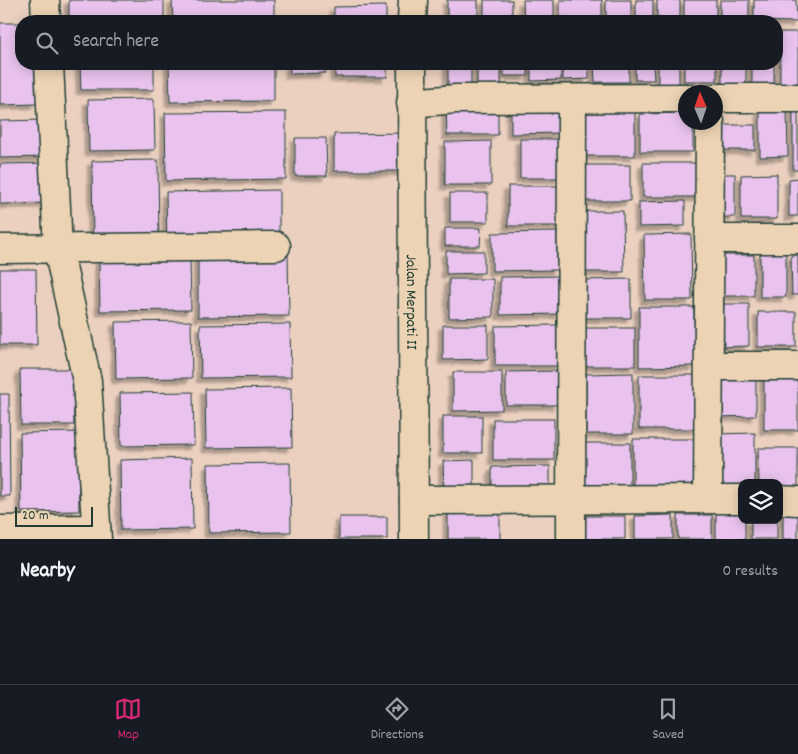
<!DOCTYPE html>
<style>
body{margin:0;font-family:Dekko,sans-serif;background:#242831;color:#f1f3f6}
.controls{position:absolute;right:15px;bottom:15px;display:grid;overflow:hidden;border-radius:10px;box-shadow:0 2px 12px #0003}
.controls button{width:45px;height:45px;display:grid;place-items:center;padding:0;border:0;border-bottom:1px solid #363941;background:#171b24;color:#f1f3f6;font:25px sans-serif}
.compass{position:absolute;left:678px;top:85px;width:45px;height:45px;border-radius:50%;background:#171b24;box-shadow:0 2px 12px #0003;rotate:358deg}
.scale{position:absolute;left:15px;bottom:12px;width:78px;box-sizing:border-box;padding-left:5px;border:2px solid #1f3d34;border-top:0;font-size:14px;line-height:18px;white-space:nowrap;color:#1f3d34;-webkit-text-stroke:4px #ecd3b4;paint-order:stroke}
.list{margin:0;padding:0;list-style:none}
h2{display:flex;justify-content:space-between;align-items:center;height:65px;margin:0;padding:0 20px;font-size:21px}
h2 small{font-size:16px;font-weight:400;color:#9ea1a6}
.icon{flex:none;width:28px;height:28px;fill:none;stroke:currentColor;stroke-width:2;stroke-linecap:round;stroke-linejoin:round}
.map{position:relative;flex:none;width:798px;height:539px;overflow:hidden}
.search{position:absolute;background:#171b24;box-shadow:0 2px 12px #0003;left:15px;right:15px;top:15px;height:55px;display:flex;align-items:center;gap:12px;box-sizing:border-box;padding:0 18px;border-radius:20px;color:#9ea1a6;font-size:19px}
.sheet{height:145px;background:#171b24}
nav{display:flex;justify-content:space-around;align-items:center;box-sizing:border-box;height:70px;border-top:1px solid #363941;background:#171b24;font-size:14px;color:#9ea1a6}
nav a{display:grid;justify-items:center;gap:2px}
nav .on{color:#db2777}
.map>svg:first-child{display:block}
.building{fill:#e9c3ed;stroke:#1f3d34;filter:url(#shadow)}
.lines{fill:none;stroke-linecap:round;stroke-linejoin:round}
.minor-casing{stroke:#1f3d34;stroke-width:31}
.minor{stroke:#ecd3b4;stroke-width:28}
.labels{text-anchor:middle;stroke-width:5;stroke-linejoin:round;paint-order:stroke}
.street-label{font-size:16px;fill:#1f3d34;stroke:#ecd3b4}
</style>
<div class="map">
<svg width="798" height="539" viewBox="0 0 798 539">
<defs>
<filter id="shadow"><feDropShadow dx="-4.5" dy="4.5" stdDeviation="1" flood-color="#0004"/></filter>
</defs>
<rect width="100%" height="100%" fill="#ebd0bf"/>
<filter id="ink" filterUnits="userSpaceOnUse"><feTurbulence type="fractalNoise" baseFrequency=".02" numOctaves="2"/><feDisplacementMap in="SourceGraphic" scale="10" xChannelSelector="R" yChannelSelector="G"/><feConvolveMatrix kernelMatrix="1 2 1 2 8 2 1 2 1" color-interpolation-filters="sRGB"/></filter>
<g filter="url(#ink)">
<g class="building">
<rect x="69" y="0" width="95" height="21"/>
<path d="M172,0H274V21H173Z"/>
<rect x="447" y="0" width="31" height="18"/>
<rect x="484" y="0" width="28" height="20"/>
<path d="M523,0H554V20H524Z"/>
<rect x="560" y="0" width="42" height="19"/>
<rect x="606" y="0" width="25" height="21"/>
<rect x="636" y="0" width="17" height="20"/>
<rect x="657" y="0" width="23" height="18"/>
<rect x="684" y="0" width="32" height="19"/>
<rect x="720" y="0" width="29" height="19"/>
<path d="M754,0H796L797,22L754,21Z"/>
<path d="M386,6V21H334V7Z"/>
<path d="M324,17L325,21H289V18Z"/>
<path d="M0,23H21V64H36L37,104L0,105Z"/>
<rect x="780" y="32" width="18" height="54"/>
<path d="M80,64H154V90H81Z"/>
<path d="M169,64H274V101L170,102Z"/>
<path d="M290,64H325V73L290,74Z"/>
<rect x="335" y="64" width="52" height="13"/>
<rect x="448" y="64" width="23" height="21"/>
<rect x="477" y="64" width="24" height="21"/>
<rect x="504" y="64" width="24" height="12"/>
<path d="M531,64H561V80L531,81Z"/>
<path d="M563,64H589V79L563,80Z"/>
<path d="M594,64H629V82H595Z"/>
<path d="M635,64H653L654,80H635Z"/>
<rect x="658" y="64" width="21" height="21"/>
<rect x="684" y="64" width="33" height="17"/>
<rect x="722" y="64" width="24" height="22"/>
<rect x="752" y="64" width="22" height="21"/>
<path d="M154,99L155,150L89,151L88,100Z"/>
<path d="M511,103H559L560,133L511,134Z"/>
<path d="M446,104H498V135H447Z"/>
<rect x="793" y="106" width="5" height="64"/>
<path d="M760,108H787L788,156L760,157Z"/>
<path d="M286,112V179L166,181L165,113Z"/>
<rect x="583" y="112" width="52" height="44"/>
<path d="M686,113V122H693V152H640V114Z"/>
<path d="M46,120V157L0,158V121Z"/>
<rect x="714" y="125" width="41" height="25"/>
<path d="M406,133L407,171H334V134Z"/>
<path d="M295,138H326L327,176H295Z"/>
<rect x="520" y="139" width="40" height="39"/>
<path d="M491,141V185H445V142Z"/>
<path d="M158,160L159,244L93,245L92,161Z"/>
<path d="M51,163V203L0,204V164Z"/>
<path d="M643,163H698L699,197H643Z"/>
<rect x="578" y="165" width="52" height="36"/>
<rect x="714" y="174" width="21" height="43"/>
<path d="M777,174V219H741V175Z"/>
<path d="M798,178V216H789V179Z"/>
<rect x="508" y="186" width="55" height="40"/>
<path d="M279,190V245L167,247L166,192Z"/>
<rect x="450" y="193" width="38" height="29"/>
<path d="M685,201V226L639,227V202Z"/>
<path d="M578,211H623L624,272H578Z"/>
<path d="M445,228H481L480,246H445Z"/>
<path d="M557,232V270L492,271V233Z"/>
<path d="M691,234L692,300H645L644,235Z"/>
<path d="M446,251H484V273L446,274Z"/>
<rect x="760" y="253" width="26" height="44"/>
<path d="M288,254L289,316L198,317V255Z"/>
<rect x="714" y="255" width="40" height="41"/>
<path d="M798,255V295H792L791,256Z"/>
<path d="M190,258L191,310L100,311L99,259Z"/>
<path d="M0,269H36L37,345H0Z"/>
<path d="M560,276V314L500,315V277Z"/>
<path d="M449,279H493V317L449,318Z"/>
<path d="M631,279V318H578V280Z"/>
<path d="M718,304H749V346L718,347Z"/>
<path d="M639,307H694L695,366L639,367Z"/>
<rect x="758" y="312" width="38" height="35"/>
<path d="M191,321L192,378L116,379L115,322Z"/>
<path d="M290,324L291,377L201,378L200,325Z"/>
<path d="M443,325H488V359L443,360Z"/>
<path d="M558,325L559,366H495V326Z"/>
<rect x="581" y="328" width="54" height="38"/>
<path d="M20,369H73L74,425H21Z"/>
<path d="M557,371V405H506V372Z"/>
<path d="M453,372H502V410L453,411Z"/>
<path d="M633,373V434H586V374Z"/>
<rect x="639" y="375" width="58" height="54"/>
<path d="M798,375V430H764V376Z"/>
<path d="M716,376H756V416L717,417Z"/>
<path d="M291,388L292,447L206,448L205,389Z"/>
<path d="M193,392L194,445L121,446L120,393Z"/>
<path d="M0,394H9L10,496H0Z"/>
<rect x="443" y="416" width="39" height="37"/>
<rect x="493" y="419" width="61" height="41"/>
<path d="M78,432L79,511L21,512L20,433Z"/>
<path d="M755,433V483H742V487H717V434Z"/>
<path d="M633,439H694L695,486H633Z"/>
<rect x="579" y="443" width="51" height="44"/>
<path d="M758,448H798V489H779V483H759Z"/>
<path d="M192,458L193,529L121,530L120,460Z"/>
<path d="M474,460V490H444L443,461Z"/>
<path d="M290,463L291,532L209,533L208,464Z"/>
<path d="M550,466V486L492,487V467Z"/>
<rect x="783" y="509" width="15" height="30"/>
<path d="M500,510V539H448V511Z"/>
<path d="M716,513H742V520H745V539H716Z"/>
<path d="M673,515V539H635V516Z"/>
<rect x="678" y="515" width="34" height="24"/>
<rect x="579" y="516" width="46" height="23"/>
<rect x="339" y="517" width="48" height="22"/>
<rect x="751" y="520" width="26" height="19"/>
</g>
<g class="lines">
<g class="minor-casing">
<g id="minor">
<path d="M45,0L46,21"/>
<path d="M412,21L413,0"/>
<path d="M49,64L58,249L87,381L97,539"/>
<path id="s1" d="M412,64L414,539"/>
<path d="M716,98H798"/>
<path d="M411,103L456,99L686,98"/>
<path d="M709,239H798"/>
<path d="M0,249L276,246"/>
<path d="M709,366H798"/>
<path d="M708,498L710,122"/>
<path d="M414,500L742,499"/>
<path d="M779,500L798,501"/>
<path d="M0,530L96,529"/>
<path d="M571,539L572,99"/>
</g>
</g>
<use href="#minor" class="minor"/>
</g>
</g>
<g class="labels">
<g class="street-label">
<text dy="6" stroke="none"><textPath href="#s1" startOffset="238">Jalan Merpati II</textPath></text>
</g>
</g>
</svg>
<div class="controls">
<button><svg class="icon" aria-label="layers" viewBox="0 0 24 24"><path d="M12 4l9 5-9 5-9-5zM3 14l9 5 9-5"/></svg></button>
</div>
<svg class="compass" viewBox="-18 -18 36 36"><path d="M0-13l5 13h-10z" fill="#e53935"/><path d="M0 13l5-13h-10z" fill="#9ea1a6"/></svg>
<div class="scale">20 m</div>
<div class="search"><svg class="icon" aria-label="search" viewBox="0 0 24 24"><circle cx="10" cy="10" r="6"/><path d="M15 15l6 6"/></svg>Search here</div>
</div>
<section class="sheet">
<h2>Nearby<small>0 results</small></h2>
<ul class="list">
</ul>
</section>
<nav>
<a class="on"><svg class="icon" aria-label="map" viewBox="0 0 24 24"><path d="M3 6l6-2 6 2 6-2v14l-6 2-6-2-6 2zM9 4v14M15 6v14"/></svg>Map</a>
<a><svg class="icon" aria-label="directions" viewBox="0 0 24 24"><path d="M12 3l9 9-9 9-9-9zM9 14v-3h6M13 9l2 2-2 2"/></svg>Directions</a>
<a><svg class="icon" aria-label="saved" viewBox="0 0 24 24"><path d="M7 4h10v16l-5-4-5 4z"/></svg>Saved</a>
</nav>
